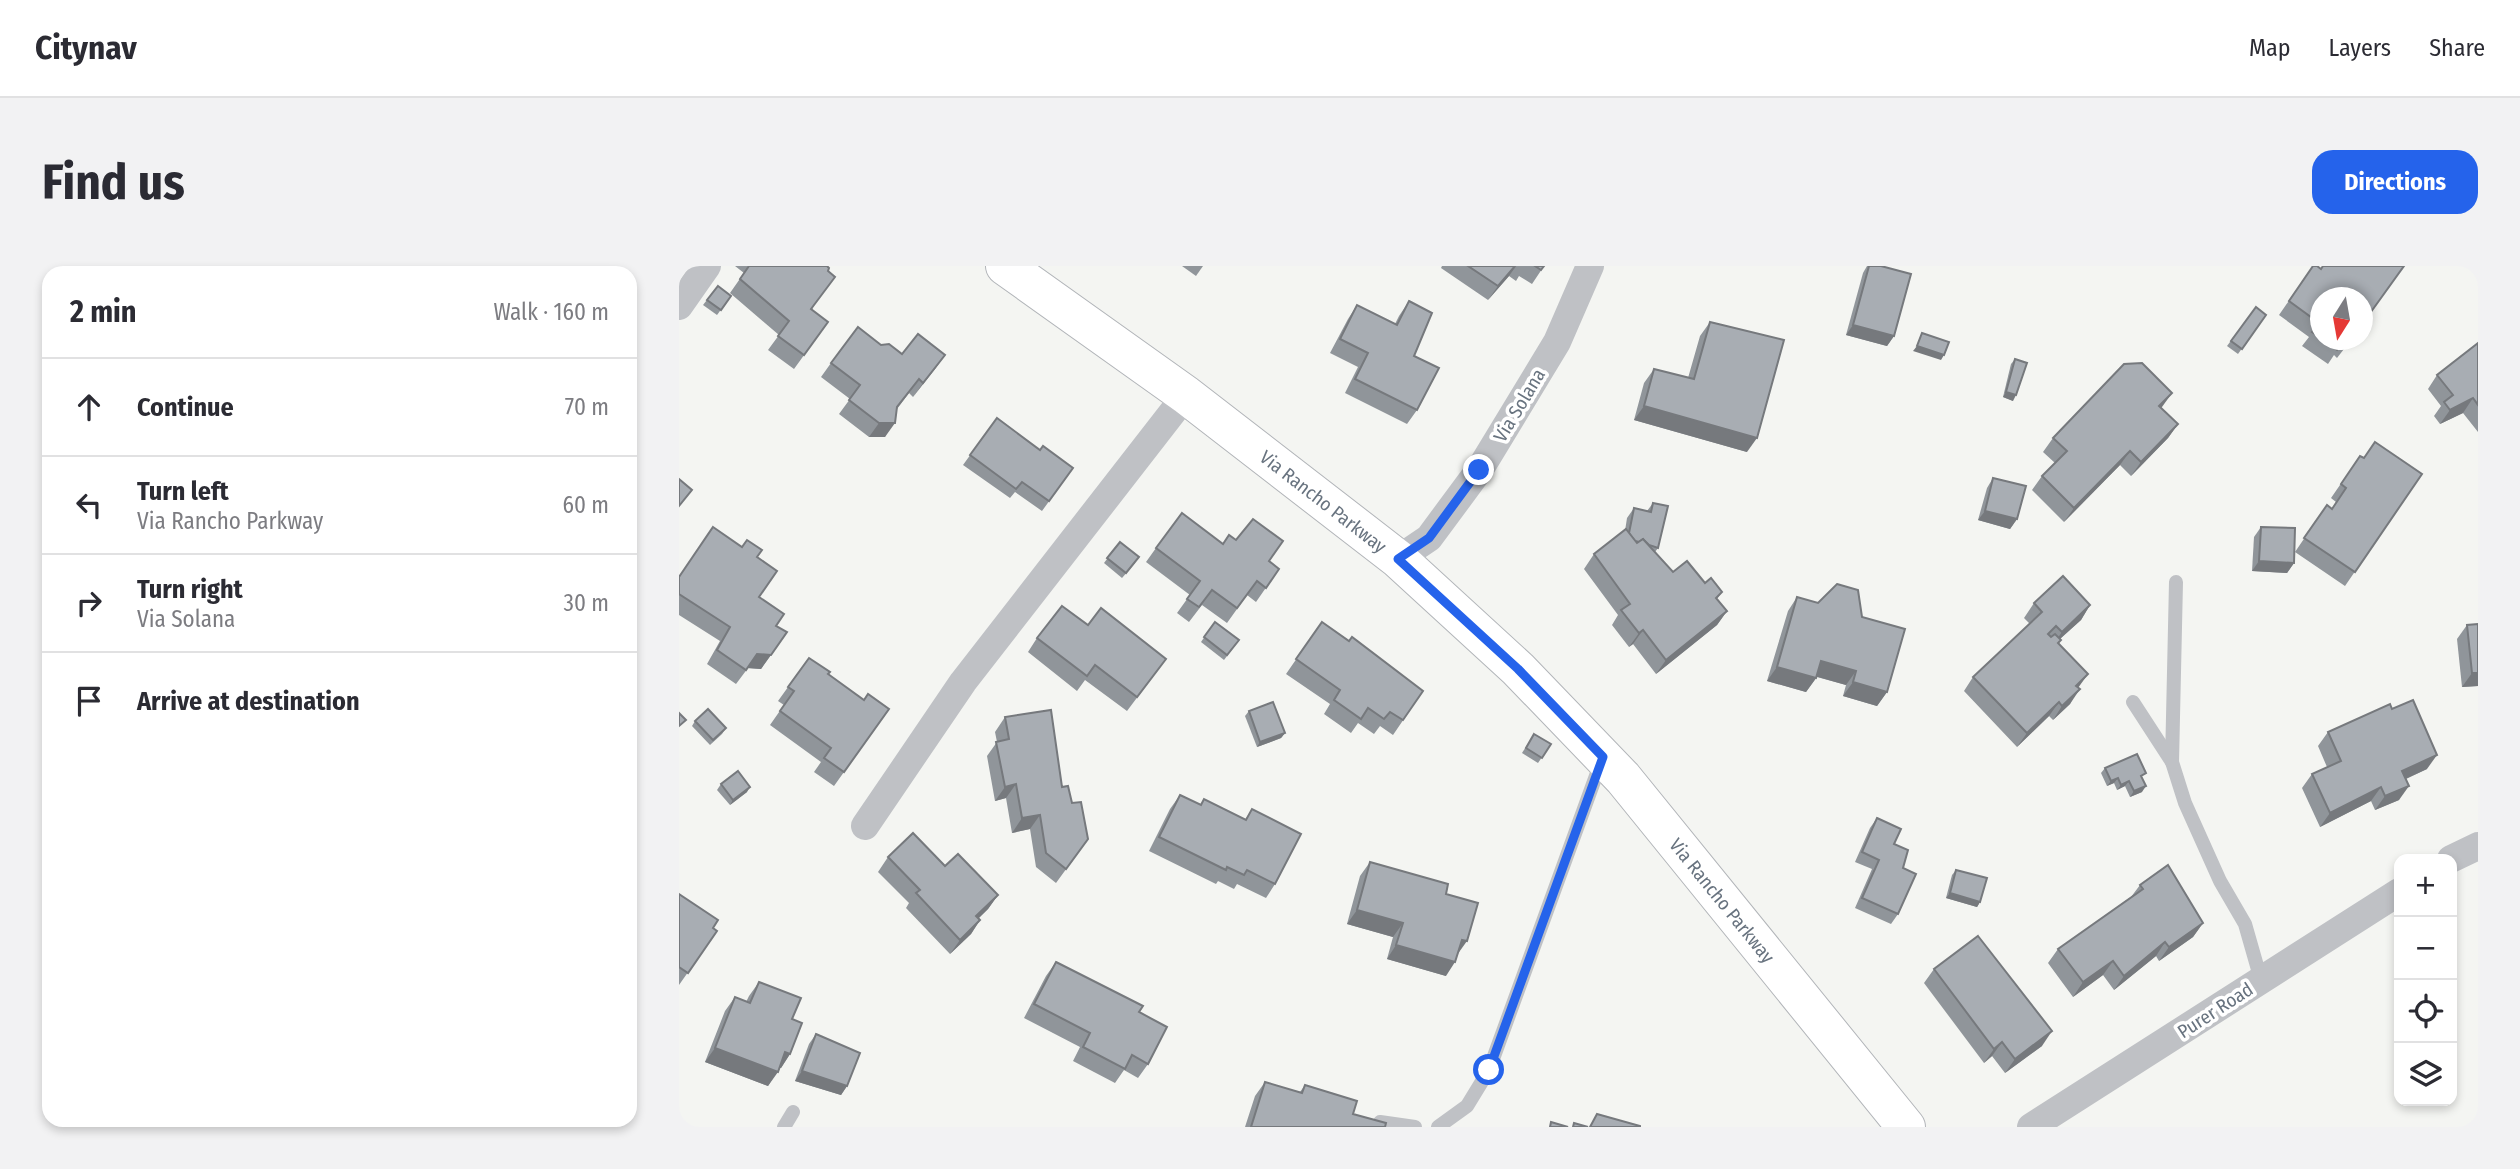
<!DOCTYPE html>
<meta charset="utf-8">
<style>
body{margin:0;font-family:"Fira Sans Condensed",sans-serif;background:#f2f2f3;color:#2b2b33}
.controls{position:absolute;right:21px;bottom:21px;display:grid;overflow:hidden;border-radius:14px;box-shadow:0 4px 10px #0003}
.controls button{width:63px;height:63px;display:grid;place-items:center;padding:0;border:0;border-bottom:2px solid #e1e1e2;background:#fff;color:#2b2b33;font:35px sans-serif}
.compass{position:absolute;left:1631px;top:21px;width:63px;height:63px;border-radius:50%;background:#fff;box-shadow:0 4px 10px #0003;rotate:191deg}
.stop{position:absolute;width:21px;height:21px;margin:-16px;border:5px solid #2563eb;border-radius:50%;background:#fff}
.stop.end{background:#2563eb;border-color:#fff;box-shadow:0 2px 7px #0008}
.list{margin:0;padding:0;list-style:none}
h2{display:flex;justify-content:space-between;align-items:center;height:91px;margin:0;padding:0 28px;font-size:30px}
h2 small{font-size:23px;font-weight:400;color:#7c7c81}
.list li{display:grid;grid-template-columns:46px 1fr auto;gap:21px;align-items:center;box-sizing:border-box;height:98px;padding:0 28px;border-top:2px solid #e1e1e2}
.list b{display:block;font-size:26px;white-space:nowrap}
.list p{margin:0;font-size:23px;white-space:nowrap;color:#7c7c81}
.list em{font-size:23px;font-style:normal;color:#7c7c81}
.icon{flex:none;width:38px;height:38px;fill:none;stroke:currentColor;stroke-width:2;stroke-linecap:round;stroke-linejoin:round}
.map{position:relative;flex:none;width:1799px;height:861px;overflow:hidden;border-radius:21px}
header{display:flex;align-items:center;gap:42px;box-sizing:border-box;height:98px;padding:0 35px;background:#fff;border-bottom:2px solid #e1e1e2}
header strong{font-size:33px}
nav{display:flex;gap:38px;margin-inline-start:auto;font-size:24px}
.intro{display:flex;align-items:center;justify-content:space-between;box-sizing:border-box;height:168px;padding:0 42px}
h1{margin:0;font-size:49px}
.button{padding:18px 32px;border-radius:21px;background:#2563eb;color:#fff;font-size:24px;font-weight:700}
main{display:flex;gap:42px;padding:0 42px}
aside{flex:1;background:#fff;border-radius:21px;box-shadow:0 4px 10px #0003}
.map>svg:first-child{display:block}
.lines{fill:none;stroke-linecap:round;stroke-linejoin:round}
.primary-casing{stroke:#b2b5b9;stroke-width:40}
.service{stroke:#bfc1c5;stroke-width:14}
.minor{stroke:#bfc1c5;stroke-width:28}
.primary{stroke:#fff;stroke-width:38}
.wall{fill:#90959a}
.shaded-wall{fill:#76797d}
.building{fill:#a8adb3;stroke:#76797d;stroke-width:2}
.route{stroke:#2563eb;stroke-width:9}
.labels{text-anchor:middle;stroke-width:7;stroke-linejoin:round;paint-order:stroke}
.street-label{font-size:19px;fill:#68737f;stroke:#fff}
</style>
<header>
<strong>Citynav</strong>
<nav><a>Map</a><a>Layers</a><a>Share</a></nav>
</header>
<div class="intro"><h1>Find us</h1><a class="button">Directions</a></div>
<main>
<aside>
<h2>2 min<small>Walk · 160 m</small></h2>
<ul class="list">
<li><svg class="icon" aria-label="ahead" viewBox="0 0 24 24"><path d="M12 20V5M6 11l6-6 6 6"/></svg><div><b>Continue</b></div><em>70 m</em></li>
<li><svg class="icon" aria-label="left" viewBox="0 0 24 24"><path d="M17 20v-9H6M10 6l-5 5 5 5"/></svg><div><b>Turn left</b><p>Via Rancho Parkway</p></div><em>60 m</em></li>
<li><svg class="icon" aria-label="right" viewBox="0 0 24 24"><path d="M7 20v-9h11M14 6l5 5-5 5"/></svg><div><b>Turn right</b><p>Via Solana</p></div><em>30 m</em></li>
<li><svg class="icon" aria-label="arrive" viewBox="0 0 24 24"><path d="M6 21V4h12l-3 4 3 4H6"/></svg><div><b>Arrive at destination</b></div></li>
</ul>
</aside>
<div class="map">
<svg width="1799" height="861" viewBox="0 0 1799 861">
<rect width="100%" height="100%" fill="#f4f5f2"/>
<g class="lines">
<g class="primary-casing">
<g id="primary">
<path id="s1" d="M326,0L507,129L719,293L839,403L944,512L1227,861"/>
</g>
</g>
<g class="service">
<path d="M1497,316L1493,496L1506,537L1541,615L1566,658L1582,714"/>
<path d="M1454,436L1493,496"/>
<path d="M701,856L736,861"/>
<path d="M105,861L114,846"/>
<path d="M759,861L788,840L810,804L922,496"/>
</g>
<g class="minor">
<path d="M0,40L28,0"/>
<path d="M719,293L750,272L801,203L878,76L911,0"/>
<path d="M186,560L284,416L507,129"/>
<path d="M1772,593L1799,580"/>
<path d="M1352,861L1720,626"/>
</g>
<use href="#primary" class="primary"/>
</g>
<g class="wall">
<path d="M56,0H148L149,5L133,44L149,56L115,103L89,84L100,69L51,27L65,7Z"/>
<path d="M503,0H524L517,10Z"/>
<path d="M763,0H865L853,18L840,10L837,15L830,10L809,34L762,2Z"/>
<path d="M1188,0H1202L1215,70L1208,80L1167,69L1184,7Z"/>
<path d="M1634,0L1642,32V74H1672L1658,92L1655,89L1649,98L1623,80L1630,71L1600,49Z"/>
<path d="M39,20L52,30L38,49L24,39Z"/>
<path d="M730,35L738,144L728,158L666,127L679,101L651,87L669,53L678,39L716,58L720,50Z"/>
<path d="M1577,41L1587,49L1559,88L1548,80Z"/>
<path d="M1031,56L1068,186L955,154L965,117L975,103L1009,112L1021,70Z"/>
<path d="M1799,77V166L1784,147L1761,158L1755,150L1762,140L1749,123L1758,109Z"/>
<path d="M202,79L223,88L266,89L234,131L230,127L218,143L206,171H190L160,148L171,133L142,111L152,97Z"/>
<path d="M1336,93L1334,135L1324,131L1332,98Z"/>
<path d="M1482,142L1499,158L1489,172L1452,210L1441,199L1385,256L1353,224L1363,210L1376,197L1364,186L1374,172Z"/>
<path d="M318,152L361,184L394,202L363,245L336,226L331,232L284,199Z"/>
<path d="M1681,190L1685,192L1743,208L1666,320L1616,286L1648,239L1653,243L1657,236L1652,232Z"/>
<path d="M1314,212L1338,253L1331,263L1299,254L1308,222Z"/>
<path d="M974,237L979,282L976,286L994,306L1026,317L1043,326L1038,333L1048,345L1038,359L977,408L954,378L950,381L933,359L939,349L905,303L915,288L946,265L948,252L955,242L968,245Z"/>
<path d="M1582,261L1615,297L1608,307L1573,305L1575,271Z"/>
<path d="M441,276L456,297L443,312L425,297Z"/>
<path d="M544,278L590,295L600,303L577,336L568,329L548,357L523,339L510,356L498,347L511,329L467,296L477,282Z"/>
<path d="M78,291L80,331L97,360L108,366L82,403L69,402L57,418L28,398L41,375L0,349V311Z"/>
<path d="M1118,331L1183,351L1208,426L1198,440L1164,430L1167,419L1138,411L1127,426L1088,415L1109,345Z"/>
<path d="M1355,337L1411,339L1402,354L1381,373L1380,377L1399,422L1391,438L1374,454L1370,450L1338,481L1285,425L1294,411L1351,358L1345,352Z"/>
<path d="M536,356L560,374L545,394L522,376Z"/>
<path d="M643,356L744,425L714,469L701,460L695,468L679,457L672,467L645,448L651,438L607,408Z"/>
<path d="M409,359L487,393L448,445L406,414L398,425L349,386L358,372Z"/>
<path d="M1788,359L1799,420L1783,421L1778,373Z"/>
<path d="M130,392L149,408L185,434L210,443L155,520L135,506L142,496L91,459L105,439L99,435Z"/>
<path d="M570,445L606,467L602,472L578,481L566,450Z"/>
<path d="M326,451L383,521L393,537L409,573L377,617L357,601L351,563L333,567L327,532L316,535L308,490L318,476L316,466Z"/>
<path d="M16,455L47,462L43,468L31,479L13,460Z"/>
<path d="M1649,466L1748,503L1727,513L1720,534L1696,544L1692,535L1641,561L1623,522L1633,508L1648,501L1639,480Z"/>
<path d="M855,468L872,478L859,497L843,487Z"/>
<path d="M1426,502L1463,512V526L1451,531L1446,520L1438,524L1435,517L1428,520L1422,507Z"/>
<path d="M42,518L68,526L51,539L38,524Z"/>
<path d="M501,529L521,539L525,533L566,554L573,543L596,618L587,632L558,618L555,623L539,615L537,618L470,585L491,543Z"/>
<path d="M1198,552L1215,578L1224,602L1219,648L1212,658L1176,642L1193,603L1176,596L1191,562Z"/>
<path d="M209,591L266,600L319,629L309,643L300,652L301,654L292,668L271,688L227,642L230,637L199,606Z"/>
<path d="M691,596L767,628V710L708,693L714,671L668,658L681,610Z"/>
<path d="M1277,604L1301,636L1298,641L1267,632L1273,609Z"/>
<path d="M1461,619L1524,657L1514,671L1480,695L1477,690L1435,724L1424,709L1394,731L1369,697L1379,683L1452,631Z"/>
<path d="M0,628L34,662L38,665L0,719Z"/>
<path d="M377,696L460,746L469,798L459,812L445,804L436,817L394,795L401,781L345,752L367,710Z"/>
<path d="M1255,703L1363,780L1326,807L1313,790L1305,797L1245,717Z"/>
<path d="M80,716L113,753L111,788L102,802H100L89,820L26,796L46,745L56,731L67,736L70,730Z"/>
<path d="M137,768L168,820L162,829L116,815L130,778Z"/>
<path d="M586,816L621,826L626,819L674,848L706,861H566L576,830Z"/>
</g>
<g class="shaded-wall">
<path d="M837,0L830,10L809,34L819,20Z"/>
<path d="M1174,59L1215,70L1208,80L1167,69Z"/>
<path d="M1238,80L1265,89L1262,94L1234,85Z"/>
<path d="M266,89L256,103L234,131L244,117Z"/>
<path d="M1327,126L1337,129L1334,135L1324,131Z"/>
<path d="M1493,127L1483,141L1471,154L1480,140Z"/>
<path d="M1794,132L1784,147L1761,158L1771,144Z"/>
<path d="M965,140L1078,172L1068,186L955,154Z"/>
<path d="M200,157H216L206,171H190Z"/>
<path d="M1499,158L1489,172L1452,210L1462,196Z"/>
<path d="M1451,185L1441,199L1385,256L1395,242Z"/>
<path d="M1306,245L1338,253L1331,263L1299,254Z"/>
<path d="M1580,295L1615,297L1608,307L1573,305Z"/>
<path d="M1411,339L1402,354L1373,380L1383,366Z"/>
<path d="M1048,345L1038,359L977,408L987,394Z"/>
<path d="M964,364L954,378L950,381L960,367Z"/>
<path d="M78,388L92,389L82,403L68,402Z"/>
<path d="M1142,395L1177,405L1167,419L1132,409Z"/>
<path d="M1098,401L1137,412L1127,426L1088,415Z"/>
<path d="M1793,407H1799V420L1783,421Z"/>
<path d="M1409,408L1399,422L1397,420Z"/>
<path d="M1174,416L1208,426L1198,440L1164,430Z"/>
<path d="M1401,423L1391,438L1374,454L1383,440Z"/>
<path d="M1380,436L1370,450L1338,481L1348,467Z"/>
<path d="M606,467L602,472L578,481L581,476Z"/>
<path d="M1758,489L1748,503L1713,519L1723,505Z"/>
<path d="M1439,512L1435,517L1428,520L1432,515Z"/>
<path d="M1450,515L1446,520L1438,524L1442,519Z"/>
<path d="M337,518L327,532L316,535L326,521Z"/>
<path d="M1467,520L1463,526L1451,531L1455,525Z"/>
<path d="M1730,520L1720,534L1696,544L1706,530Z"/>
<path d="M71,521L68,526L51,539L54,534Z"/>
<path d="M1702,521L1692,535L1641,561L1651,547Z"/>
<path d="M361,549L351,563L333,567L343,552Z"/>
<path d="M1271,627L1301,636L1298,641L1267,632Z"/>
<path d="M319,629L309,643L287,664L297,650Z"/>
<path d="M678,644L724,657L714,671L668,658Z"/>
<path d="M301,654L292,668L271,688L281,674Z"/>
<path d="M1524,657L1514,671L1480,695L1490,681Z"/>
<path d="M783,674L788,675L778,689Z"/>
<path d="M1486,676L1477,690L1435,724L1445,710Z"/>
<path d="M717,679L776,696L767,710L708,693Z"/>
<path d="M1434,695L1424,709L1394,731L1404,716Z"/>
<path d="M1373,765L1363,780L1326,807L1336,793Z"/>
<path d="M1323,776L1313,790L1305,797L1315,783Z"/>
<path d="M36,782L99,806L89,820L26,796Z"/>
<path d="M106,786L111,788L102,802L96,800Z"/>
<path d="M123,805L168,820L162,829L116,815Z"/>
</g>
<g class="building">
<path d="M70,0H148L150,2L149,5L156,11L132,43L149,56L125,89L99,70L110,55L61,13Z"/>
<path d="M789,0H836L819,20Z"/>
<path d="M856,0H865L862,4Z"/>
<path d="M1190,0H1202L1232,8L1215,70L1174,59Z"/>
<path d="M1634,0H1638L1642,3L1644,0H1725L1684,57V32H1642V72L1633,66L1640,57L1610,35Z"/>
<path d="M39,20L52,30L42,44L28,34Z"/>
<path d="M730,35L753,47L735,90L760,102L738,144L676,113L689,87L661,73L678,39L718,59Z"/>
<path d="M1577,41L1587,49L1563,83L1552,75Z"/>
<path d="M1031,56L1105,74L1078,172L965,140L975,103L1015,113Z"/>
<path d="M179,61L202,79L210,78L223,88L239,68L266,89L244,117L240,113L218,141L216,157H200L170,134L181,119L152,97Z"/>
<path d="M1243,67L1270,76L1265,89L1238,80Z"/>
<path d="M1644,74H1671L1668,77L1665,75L1658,84Z"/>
<path d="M1799,77V139L1794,132L1771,144L1765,136L1774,129L1758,109Z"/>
<path d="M1336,93L1348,97L1337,129L1327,126Z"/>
<path d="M1463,97L1493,127L1480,140L1499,158L1462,196L1451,185L1395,242L1363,210L1388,185L1374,172L1445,98Z"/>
<path d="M318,152L361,184L364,180L394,202L370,235L343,216L337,223L291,189Z"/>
<path d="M1696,176L1743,208L1676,306L1625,272L1648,239L1653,243L1667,222L1662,218L1681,190L1685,192Z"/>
<path d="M1314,212L1347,220L1338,253L1306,245Z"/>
<path d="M0,213L13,224L0,240Z"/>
<path d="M974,237L989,240L979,282L970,279L964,273L960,276L956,275L950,267L955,242L972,246Z"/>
<path d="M503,247L544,278L550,269L557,274L574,253L604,275L590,295L600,303L587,322L578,315L558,342L533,324L520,341L508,333L521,315L477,282Z"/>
<path d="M34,261L63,281L68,274L83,284L78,291L98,305L80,331L105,348L97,360L108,366L92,389L78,388L67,404L38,384L51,361L0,328V311Z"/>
<path d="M1582,261L1616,262L1615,297L1580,295Z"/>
<path d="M947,263L958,277L964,273L994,306L1008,295L1026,317L1032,312L1043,326L1037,332L1048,345L987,394L964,364L960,367L942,344L951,338L915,288Z"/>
<path d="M441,276L460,291L447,307L428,292Z"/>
<path d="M1384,310L1411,339L1383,366L1377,360L1369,368L1372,371L1376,368L1382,374L1379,377L1409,408L1397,420L1401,423L1383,440L1380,436L1348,467L1294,411L1363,346L1355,337Z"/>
<path d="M1158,318L1179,324L1183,351L1226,363L1208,426L1174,416L1177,405L1142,395L1137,412L1098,401L1118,331L1139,337Z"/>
<path d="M383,340L409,359L422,342L487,393L458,431L416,399L408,410L358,372Z"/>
<path d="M536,356L560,374L548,389L525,371Z"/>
<path d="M643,356L670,375L673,371L744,425L724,454L711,446L705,453L689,442L682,453L655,434L661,424L617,393Z"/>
<path d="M1799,358V407H1793L1788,359Z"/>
<path d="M130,392L151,406L149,408L185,434L189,428L210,443L165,506L145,492L152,482L101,445L115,425L109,421Z"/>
<path d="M1734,434L1758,489L1723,505L1730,520L1706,530L1702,521L1651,547L1633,508L1662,495L1649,466L1711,438L1713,443Z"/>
<path d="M594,436L606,467L581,476L570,445Z"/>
<path d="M29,443L47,462L34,474L16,455Z"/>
<path d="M372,444L383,521L389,520L393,537L402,536L409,573L387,603L367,587L361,549L343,552L337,518L326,521L317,476L330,473L326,451Z"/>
<path d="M0,447L7,454L0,460Z"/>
<path d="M855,468L872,478L863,492L847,482Z"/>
<path d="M1458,488L1467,507L1462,510L1467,520L1455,525L1450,515L1442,519L1439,512L1432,515L1426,502Z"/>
<path d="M59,505L71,521L54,534L42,518Z"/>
<path d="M501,529L522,539L525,533L567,554L573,543L622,568L596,618L568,604L565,609L548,601L547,604L480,571Z"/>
<path d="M1198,552L1222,563L1215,578L1229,584L1224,602L1237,608L1219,648L1183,632L1200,594L1183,586Z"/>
<path d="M234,567L266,600L279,588L319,629L297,650L301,654L281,674L237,627L241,624L209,591Z"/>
<path d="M691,596L769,618L767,628L799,637L788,675L783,674L776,696L717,679L724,657L678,644Z"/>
<path d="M1489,599L1524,657L1490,681L1486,676L1445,710L1434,695L1404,716L1379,683L1464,623L1461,619Z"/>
<path d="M1277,604L1308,612L1301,636L1271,627Z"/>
<path d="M0,628L39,654L34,662L38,665L9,707L0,701Z"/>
<path d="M1299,670L1373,765L1336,793L1323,776L1315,783L1255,703Z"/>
<path d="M377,696L464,740L460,746L488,761L469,798L453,789L446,803L404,781L411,767L355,738Z"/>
<path d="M80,716L122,732L113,753L123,757L111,788L106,786L99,806L36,782L56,731L71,737Z"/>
<path d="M137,768L181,787L168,820L123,805Z"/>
<path d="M586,816L623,827L626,819L678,835L674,848L707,857L706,861H572Z"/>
<path d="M918,848L961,860V861H911Z"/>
<path d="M872,856L889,861H871Z"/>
<path d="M895,857L909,861H894Z"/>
</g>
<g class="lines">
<path class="route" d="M800,204L750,272L719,293L839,403L924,491L810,804"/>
</g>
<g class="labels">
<g class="street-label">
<text transform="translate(840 139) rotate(-59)" y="7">Via Solana</text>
<text dy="7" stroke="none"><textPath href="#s1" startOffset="396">Via Rancho Parkway</textPath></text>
<text dy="7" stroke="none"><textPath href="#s1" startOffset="962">Via Rancho Parkway</textPath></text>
<text transform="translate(1536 744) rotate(-33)" y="7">Purer Road</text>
</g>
</g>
</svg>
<div class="controls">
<button>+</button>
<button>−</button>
<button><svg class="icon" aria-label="locate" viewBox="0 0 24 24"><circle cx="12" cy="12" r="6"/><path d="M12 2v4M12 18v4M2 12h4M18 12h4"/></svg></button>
<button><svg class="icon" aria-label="layers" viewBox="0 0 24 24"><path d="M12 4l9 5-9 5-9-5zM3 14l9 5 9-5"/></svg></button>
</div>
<svg class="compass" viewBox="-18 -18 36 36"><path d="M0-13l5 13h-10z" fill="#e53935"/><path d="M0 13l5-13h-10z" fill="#7c7c81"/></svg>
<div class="stop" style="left:810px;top:804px"></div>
<div class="stop end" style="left:800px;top:204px"></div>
</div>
</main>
